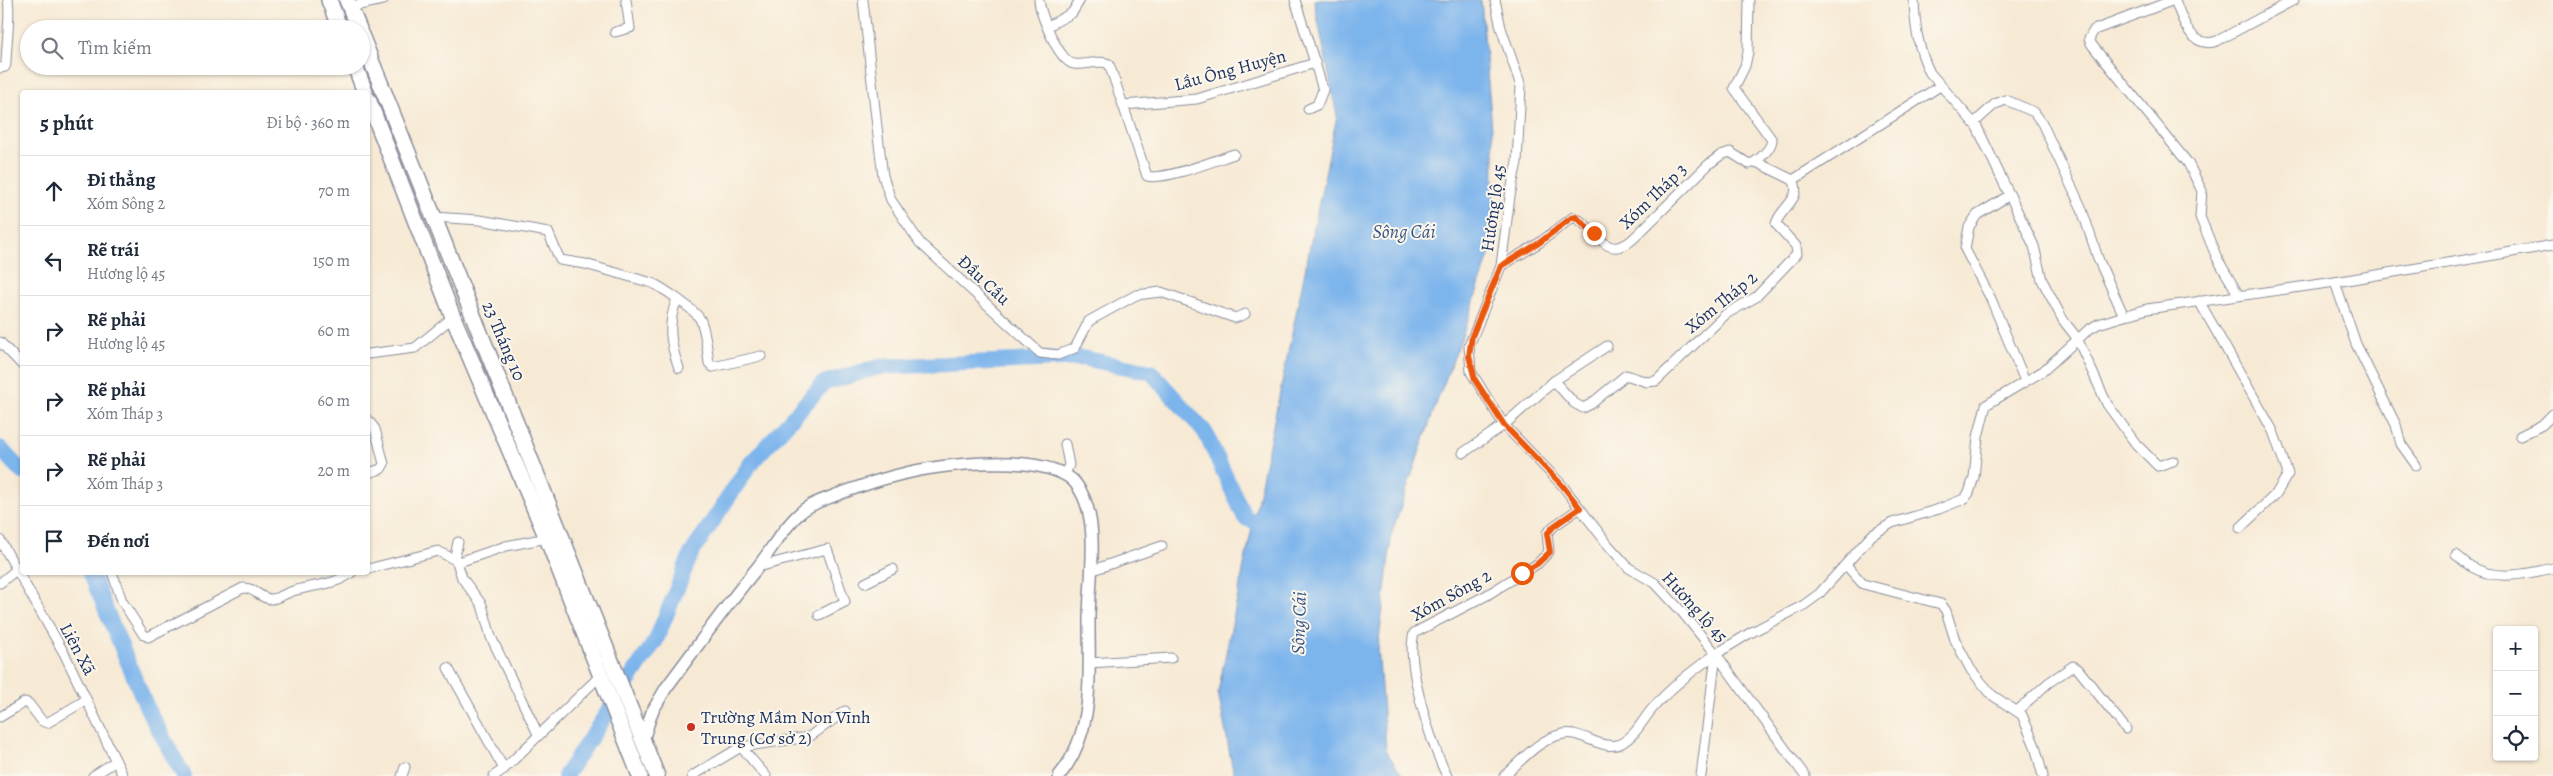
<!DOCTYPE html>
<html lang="vi">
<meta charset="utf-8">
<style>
body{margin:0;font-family:Alegreya,serif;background:#f6f6f7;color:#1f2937}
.controls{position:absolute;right:15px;bottom:15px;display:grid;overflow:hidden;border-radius:5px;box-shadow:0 1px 4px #0004}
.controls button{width:45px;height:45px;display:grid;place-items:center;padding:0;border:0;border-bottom:1px solid #e0e1e3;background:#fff;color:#1f2937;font:25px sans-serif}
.stop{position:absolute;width:15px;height:15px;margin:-11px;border:4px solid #ea580c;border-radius:50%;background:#fff}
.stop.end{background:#ea580c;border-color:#fff;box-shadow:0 1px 5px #0008}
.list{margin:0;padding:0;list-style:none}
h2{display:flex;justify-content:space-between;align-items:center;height:65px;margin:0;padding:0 20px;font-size:21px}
h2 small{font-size:16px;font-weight:400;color:#747a83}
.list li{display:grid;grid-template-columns:32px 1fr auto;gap:15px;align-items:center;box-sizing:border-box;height:70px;padding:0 20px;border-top:1px solid #e0e1e3}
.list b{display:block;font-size:19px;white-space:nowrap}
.list p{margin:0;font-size:16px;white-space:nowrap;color:#747a83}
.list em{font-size:16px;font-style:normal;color:#747a83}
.icon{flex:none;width:28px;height:28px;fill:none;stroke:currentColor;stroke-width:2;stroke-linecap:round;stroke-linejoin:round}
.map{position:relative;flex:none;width:2553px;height:776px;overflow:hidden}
.search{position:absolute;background:#fff;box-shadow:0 1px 4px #0004;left:20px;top:20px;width:350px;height:55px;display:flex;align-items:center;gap:12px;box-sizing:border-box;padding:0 18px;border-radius:28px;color:#747a83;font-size:19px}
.panel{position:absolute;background:#fff;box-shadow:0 1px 4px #0004;left:20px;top:90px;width:350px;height:485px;border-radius:5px}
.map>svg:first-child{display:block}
.water{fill:#7cb4ec;stroke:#4c72a5}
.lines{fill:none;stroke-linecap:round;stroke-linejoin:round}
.river{stroke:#7cb4ec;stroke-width:16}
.minor-casing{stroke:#898c9a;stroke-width:11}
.tertiary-casing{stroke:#898c9a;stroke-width:14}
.primary-casing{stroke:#898c9a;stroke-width:18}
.minor{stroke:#fff;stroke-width:9}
.tertiary{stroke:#fff;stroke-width:11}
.primary{stroke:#fff;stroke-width:15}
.route{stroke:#ea580c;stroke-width:6}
.poi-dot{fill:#c8321e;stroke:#fbf7ec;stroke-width:2}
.labels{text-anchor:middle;stroke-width:4;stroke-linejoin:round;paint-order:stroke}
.street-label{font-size:18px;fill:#1b2f5e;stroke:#fbf7ec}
.poi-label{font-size:18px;fill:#1b2f5e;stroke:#fbf7ec;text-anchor:start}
.water-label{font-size:19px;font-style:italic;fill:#385789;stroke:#fbf7ec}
</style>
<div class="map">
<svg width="2553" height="776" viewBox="0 0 2553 776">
<rect width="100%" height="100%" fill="#fbf7ec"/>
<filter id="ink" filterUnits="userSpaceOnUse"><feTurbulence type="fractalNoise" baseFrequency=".02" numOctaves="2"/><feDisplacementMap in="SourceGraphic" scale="10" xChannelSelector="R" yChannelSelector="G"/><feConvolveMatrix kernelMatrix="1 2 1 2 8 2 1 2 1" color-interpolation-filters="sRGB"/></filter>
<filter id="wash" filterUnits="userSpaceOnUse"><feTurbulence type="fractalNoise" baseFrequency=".0096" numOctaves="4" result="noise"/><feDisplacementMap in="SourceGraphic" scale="20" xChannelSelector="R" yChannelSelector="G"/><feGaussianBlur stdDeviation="1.12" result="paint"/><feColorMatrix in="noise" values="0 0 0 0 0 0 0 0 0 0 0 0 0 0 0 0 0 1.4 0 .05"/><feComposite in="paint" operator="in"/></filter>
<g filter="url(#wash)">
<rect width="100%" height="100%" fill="#f7ead5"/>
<path class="water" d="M1314,0H1481L1494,152L1493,243L1466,326L1436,404L1392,532L1378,648L1386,751L1403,776H1234L1218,692L1337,116Z"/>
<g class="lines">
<g class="river">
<path d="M0,448L22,472"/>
<path d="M90,572L148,710L184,776"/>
<path d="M565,776L656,640L691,554L751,463L824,383L879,367L1082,358L1151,372L1205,432L1245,518L1274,527"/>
</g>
</g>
</g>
<g filter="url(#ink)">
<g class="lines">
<g class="minor-casing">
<g id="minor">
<path d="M863,0L878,136L883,176L891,200L920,243L1040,353L1058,355L1075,348L1089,321L1136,295L1161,292L1235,318L1245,314"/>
<path d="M1039,0C1040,14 1059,62 1074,64C1085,66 1099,59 1109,64L1123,105L1197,99L1315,63L1295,0"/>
<path d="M1495,0L1501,28L1521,86L1517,162L1510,196L1501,266L1469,346L1471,372L1504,425L1562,485L1609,546L1629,568L1655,583L1682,612L1716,654L1805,776"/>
<path d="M1914,0C1915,27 1918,49 1930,73L1977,127L2034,246L2042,280L2063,320L2077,338L2107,404L2136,444L2158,466L2173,461"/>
<path d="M2174,0L2094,30L2089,39L2092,45L2188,163L2202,191L2200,217L2217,258L2238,294"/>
<path d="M2175,0C2182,19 2191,50 2217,41L2294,0"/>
<path d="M350,7L383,0"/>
<path d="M1048,26L1072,13L1080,0"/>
<path d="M615,32L630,28L626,0"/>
<path d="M0,68L5,67L6,64C6,48 11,12 8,0"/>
<path d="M1123,105L1147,176C1164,181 1216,160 1234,154"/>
<path d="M1308,109L1317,105L1323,90L1315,63"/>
<path d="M1974,123L1995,104L2006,100L2034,112L2042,123L2081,207L2099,261L2124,316"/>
<path d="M1756,162L1793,180"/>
<path d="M2010,195L1977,215L1969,227L1965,249L1991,299L2025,381"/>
<path d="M433,217L480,220L548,232L560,260L585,264L652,283C663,288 694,309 700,319C706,331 707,350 709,363L713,367L761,356"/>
<path d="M1501,266L1539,243L1573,217C1596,225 1604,264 1633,239L1709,164L1721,155L1730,152L1749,164C1758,162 1771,149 1772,140L1734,88L1745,66L1748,52L1749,0"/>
<path d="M2335,282L2356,344L2396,425L2401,444L2416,465"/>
<path d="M677,299C667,324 670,344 679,368"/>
<path d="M2199,301L2273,431L2288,474L2276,494L2240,528"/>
<path d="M0,342L22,365"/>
<path d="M368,354L415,348L453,317"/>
<path d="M1554,381L1607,346"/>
<path d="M368,420L375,429L384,464L381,469L368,473"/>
<path d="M2520,436L2542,425L2553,414"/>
<path d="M1463,453L1504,425L1554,381L1574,403L1583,408L1591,404L1626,375L1647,382L1656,381L1726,314L1756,297L1797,254L1796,246L1776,224C1779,209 1804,198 1793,180L1940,86"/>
<path d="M1065,474L1069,465L1065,444"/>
<path d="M0,540L65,655L123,776"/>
<path d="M458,542L455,556L462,578L482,605L491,637L538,734"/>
<path d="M2456,555C2462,559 2466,564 2472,567C2496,581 2527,574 2553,568"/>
<path d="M1846,565L1863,584L1941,604L1946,611L1955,640L1971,670L1992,695L2022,715L2035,746L2043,776"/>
<path d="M758,567L827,549L845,602L819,615"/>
<path d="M368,569L438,551L459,562L506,546L547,538"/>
<path d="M1093,570L1162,546"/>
<path d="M112,572L122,601L143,634L148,637L243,588C254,587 260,599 271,599C278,599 286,593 293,591C312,585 337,585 352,572"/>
<path d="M0,583L16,570"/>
<path d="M865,583L893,569"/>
<path d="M1089,663L1171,658"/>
<path d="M448,668L504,769"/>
<path d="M2017,711L2048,683L2073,666L2078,669L2126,729"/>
<path d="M0,717L25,702L29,704L42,721L47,723L86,700"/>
<path d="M741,747L766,776"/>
<path d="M93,776L116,761"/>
<path d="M402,776L405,767"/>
<path d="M494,776L504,769L600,676"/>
<path d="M692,776L741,747L809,737L845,711"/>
<path d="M1447,776C1432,746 1405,664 1414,633L1487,595L1537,564L1549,552L1547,533L1554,526L1580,508"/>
<path d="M1504,776C1521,761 1540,738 1563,734C1582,730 1604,753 1622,743C1636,735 1642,721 1652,709C1670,688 1693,670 1716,654"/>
<path d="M1701,776L1716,654L1750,633L1804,605L1819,594L1872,535L1892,523L1939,509L1964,499L1969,493L1974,477L1978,437L1986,405L2043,371L2088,330L2098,324L2147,309L2335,282L2553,245"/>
</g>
</g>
<g class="tertiary-casing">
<path id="tertiary" d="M643,740L652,712L666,688C696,648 725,607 757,568C772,549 782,529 800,513C809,504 824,500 836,495C858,487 880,479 902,474C939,464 1051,451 1076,484C1103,519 1088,583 1089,624C1089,677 1095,732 1059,776"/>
</g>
<g class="primary-casing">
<g id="primary">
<path d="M329,0L340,29"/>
<path d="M347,0L359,29"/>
<path d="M361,35L657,776"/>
<path d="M355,66L365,92"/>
<path d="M368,99L453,317L547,538L640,776"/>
</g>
</g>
<use href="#minor" class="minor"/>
<use href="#tertiary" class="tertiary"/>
<use href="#primary" class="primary"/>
</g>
</g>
<g class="lines" filter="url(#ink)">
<path class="route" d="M1522,573L1537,564L1550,552L1547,534L1554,526L1580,508L1562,485L1504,425L1475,380L1469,356L1472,336L1501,266L1539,243L1571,218L1576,217L1594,233"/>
</g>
<circle class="poi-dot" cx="691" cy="727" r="5"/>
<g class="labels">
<g class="street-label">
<text transform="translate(1230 70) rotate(-15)" y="6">Lầu Ông Huyện</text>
<text transform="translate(1653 196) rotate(-44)" y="6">Xóm Tháp 3</text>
<text transform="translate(1493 208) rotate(-82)" y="6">Hương lộ 45</text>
<text transform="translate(984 280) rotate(43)" y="6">Đầu Cầu</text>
<text transform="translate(1721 302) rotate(-39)" y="6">Xóm Tháp 2</text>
<text transform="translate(504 341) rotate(67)" y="6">23 Tháng 10</text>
<text transform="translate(1451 595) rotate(-29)" y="6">Xóm Sông 2</text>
<text transform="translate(1695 607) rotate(48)" y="6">Hương lộ 45</text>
<text transform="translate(78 649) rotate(62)" y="6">Liên Xã</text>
</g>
<g class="poi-label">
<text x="701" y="723">Trường Mầm Non Vĩnh<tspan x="701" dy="21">Trung (Cơ sở 2)</tspan></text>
</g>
<g class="water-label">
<text x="1404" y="238">Sông Cái</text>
<text transform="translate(1298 623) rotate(-88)" y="7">Sông Cái</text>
</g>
</g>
</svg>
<div class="controls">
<button>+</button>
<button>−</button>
<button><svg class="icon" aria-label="locate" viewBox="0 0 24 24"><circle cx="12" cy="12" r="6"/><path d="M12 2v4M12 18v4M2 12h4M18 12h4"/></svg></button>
</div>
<div class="stop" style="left:1522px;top:573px"></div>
<div class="stop end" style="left:1594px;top:233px"></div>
<div class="search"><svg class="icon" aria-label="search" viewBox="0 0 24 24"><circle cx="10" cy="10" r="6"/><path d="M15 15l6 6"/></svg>Tìm kiếm</div>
<section class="panel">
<h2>5 phút<small>Đi bộ · 360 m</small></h2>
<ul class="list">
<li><svg class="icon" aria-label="ahead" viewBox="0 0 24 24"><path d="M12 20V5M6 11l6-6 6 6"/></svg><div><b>Đi thẳng</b><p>Xóm Sông 2</p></div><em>70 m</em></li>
<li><svg class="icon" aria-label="left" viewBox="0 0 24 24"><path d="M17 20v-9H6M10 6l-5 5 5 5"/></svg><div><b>Rẽ trái</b><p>Hương lộ 45</p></div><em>150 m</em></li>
<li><svg class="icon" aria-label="right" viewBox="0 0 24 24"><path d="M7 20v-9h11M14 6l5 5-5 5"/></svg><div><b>Rẽ phải</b><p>Hương lộ 45</p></div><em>60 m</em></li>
<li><svg class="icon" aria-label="right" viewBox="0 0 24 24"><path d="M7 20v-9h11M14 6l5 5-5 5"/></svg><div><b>Rẽ phải</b><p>Xóm Tháp 3</p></div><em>60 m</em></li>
<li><svg class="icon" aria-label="right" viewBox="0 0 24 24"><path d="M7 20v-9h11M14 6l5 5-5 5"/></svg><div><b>Rẽ phải</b><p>Xóm Tháp 3</p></div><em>20 m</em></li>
<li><svg class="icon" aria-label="arrive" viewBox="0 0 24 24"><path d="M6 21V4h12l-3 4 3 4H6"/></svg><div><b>Đến nơi</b></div></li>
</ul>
</section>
</div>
